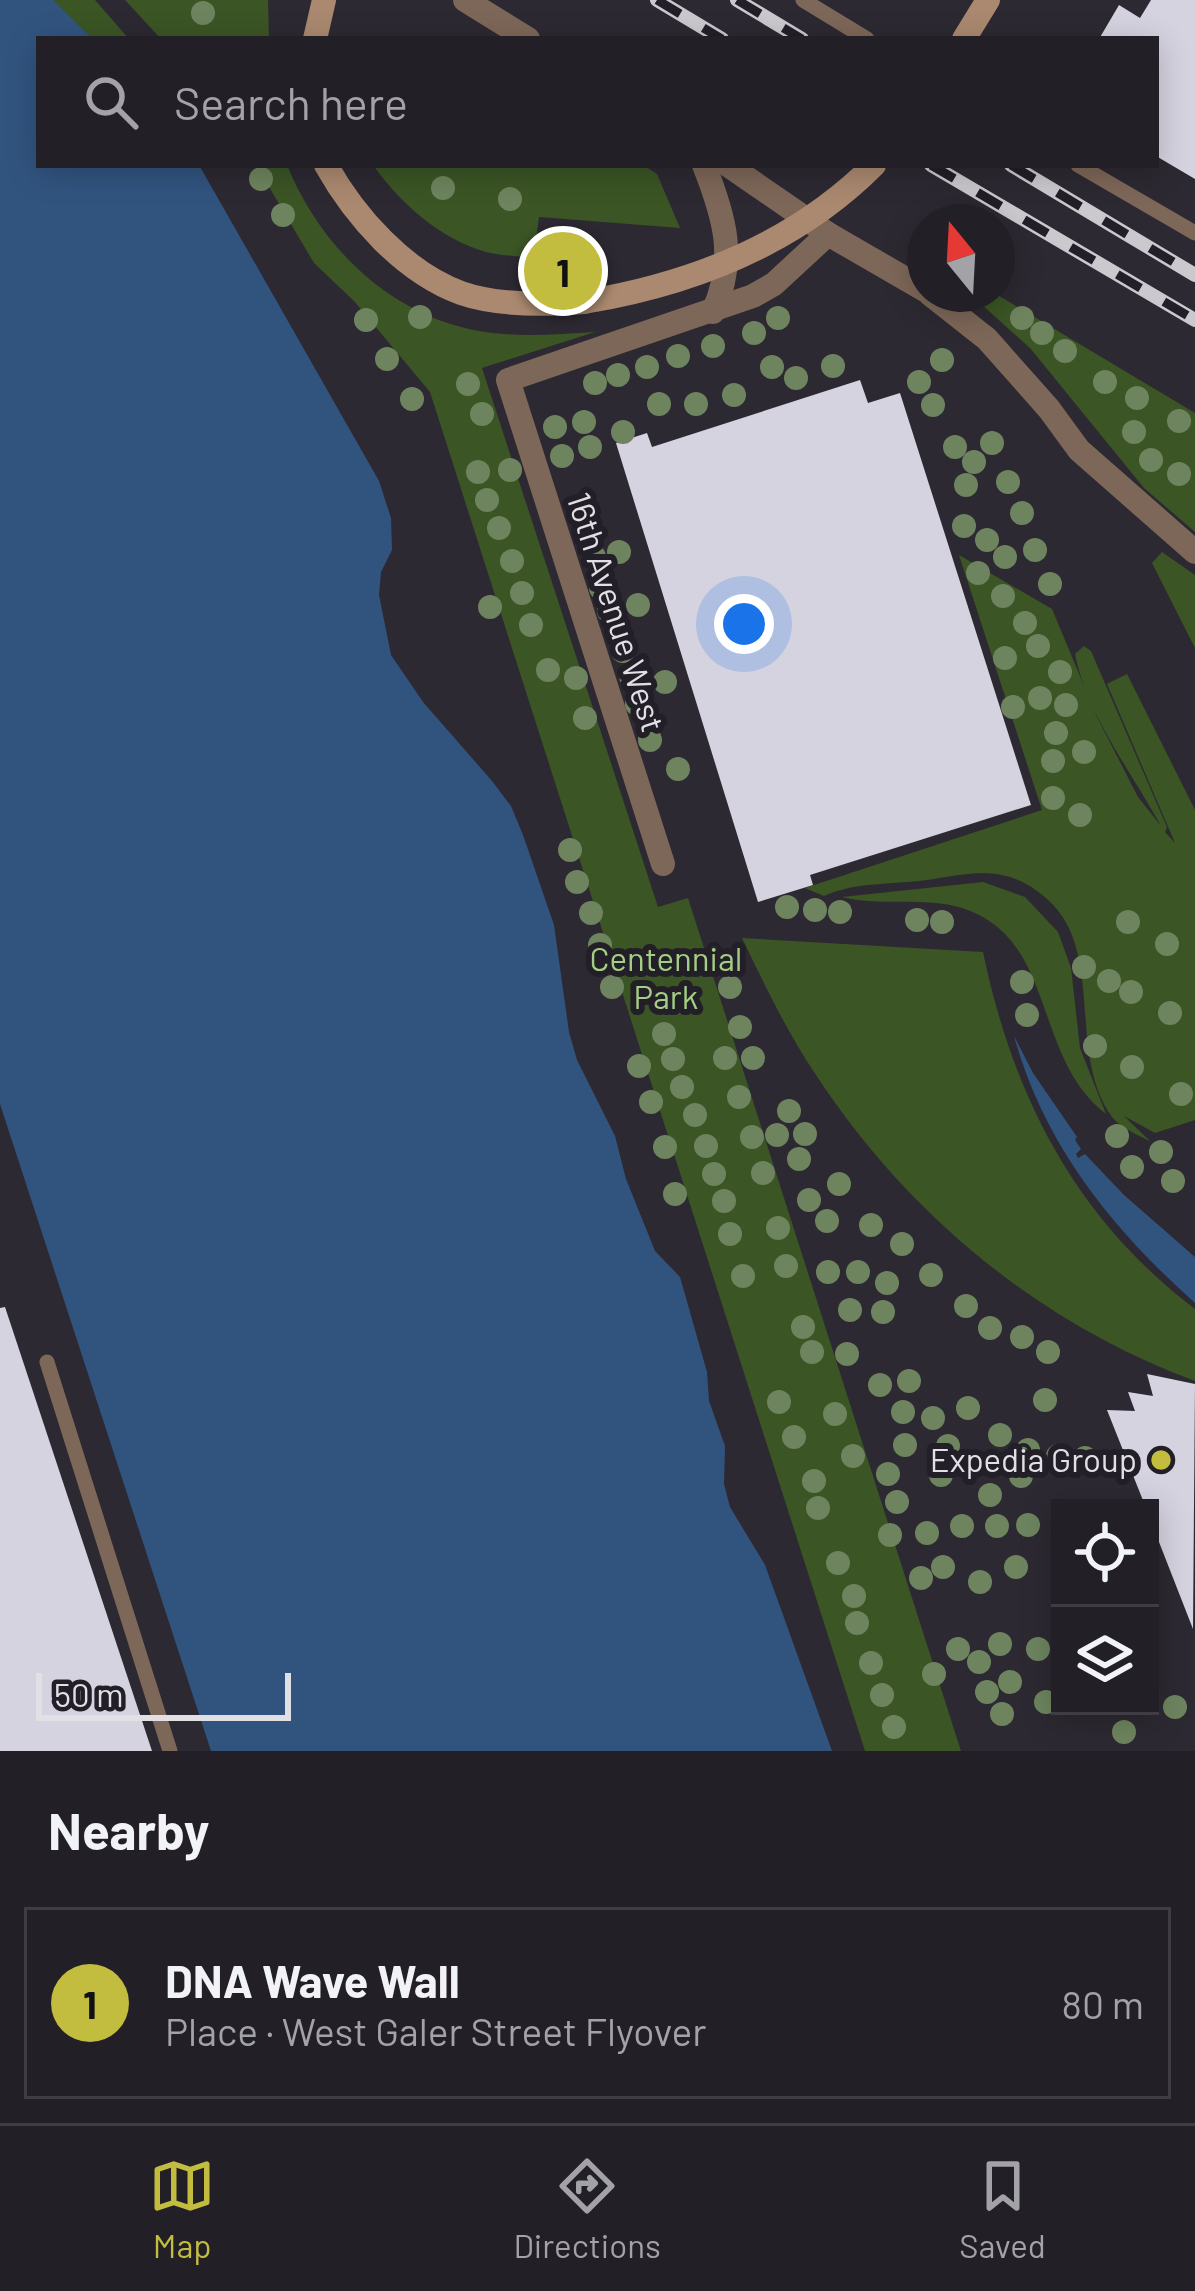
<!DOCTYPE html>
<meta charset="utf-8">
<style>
body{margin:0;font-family:Barlow,sans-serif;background:#2a272e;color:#f1f3f6}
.controls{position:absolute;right:36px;bottom:36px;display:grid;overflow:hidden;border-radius:0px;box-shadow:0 6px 30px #0003}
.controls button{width:108px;height:108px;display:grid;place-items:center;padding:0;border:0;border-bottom:3px solid #3f3d43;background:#221f26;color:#f1f3f6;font:60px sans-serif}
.compass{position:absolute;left:907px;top:204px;width:108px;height:108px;border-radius:50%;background:#221f26;box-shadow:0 6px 30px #0003;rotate:342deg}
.scale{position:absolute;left:36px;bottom:30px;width:255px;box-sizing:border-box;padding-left:12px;border:6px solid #e2dfe5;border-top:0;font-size:33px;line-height:42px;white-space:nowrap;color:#e2dfe5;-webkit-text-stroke:9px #231f28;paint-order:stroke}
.you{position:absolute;left:744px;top:624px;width:42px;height:42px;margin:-30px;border:9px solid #fff;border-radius:50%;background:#1a73e8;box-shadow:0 0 0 18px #1a73e833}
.badge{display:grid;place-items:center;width:78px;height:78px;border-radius:50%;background:#c2bd3f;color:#111;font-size:39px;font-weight:700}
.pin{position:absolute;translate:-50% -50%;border:6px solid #fff;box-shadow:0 3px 12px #0006}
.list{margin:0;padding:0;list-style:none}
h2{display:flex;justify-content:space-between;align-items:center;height:156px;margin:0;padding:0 48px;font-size:51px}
h2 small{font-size:39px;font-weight:400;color:#a2a2a7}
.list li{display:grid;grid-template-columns:78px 1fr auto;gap:36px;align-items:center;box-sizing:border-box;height:192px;margin:0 24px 24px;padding:0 24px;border:3px solid #3f3d43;border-radius:0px}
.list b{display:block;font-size:45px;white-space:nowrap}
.list p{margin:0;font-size:39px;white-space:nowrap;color:#a2a2a7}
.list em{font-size:39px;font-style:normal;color:#a2a2a7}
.icon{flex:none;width:66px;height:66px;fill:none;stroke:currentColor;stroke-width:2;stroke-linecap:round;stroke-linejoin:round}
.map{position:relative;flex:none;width:1195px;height:1751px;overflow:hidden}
.search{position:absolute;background:#221f26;box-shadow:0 6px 30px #0003;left:36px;right:36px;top:36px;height:132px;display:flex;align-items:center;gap:30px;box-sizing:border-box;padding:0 42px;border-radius:0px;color:#a2a2a7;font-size:45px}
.sheet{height:372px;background:#221f26}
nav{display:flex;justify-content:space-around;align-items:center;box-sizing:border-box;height:168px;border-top:3px solid #3f3d43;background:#221f26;font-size:33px;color:#a2a2a7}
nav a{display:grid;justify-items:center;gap:6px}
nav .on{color:#c2bd3f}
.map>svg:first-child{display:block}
.green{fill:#3b5525}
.water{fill:#31547f}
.pier{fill:#2d2932}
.building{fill:#d5d3e0}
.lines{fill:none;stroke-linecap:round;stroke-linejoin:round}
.lane{stroke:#7d6758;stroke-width:15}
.street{stroke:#7d6758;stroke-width:24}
.secondary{stroke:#ab8970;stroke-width:24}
.rail-casing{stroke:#cbc8ce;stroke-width:14}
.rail{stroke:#231f28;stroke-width:9;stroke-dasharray:27;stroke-linecap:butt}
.secondary-bridge{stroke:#ab8970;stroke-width:24}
.tree{fill:#6e845f}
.poi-dot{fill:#c2bd3f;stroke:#231f28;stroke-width:4.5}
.labels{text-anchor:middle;stroke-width:12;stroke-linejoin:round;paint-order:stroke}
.street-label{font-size:33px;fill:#e2dfe5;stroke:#231f28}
.park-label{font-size:33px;fill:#a4ce83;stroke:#231f28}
.poi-label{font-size:33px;fill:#e2dfe5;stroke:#231f28;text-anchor:end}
</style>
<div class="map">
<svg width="1195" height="1751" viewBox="0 0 1195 1751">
<rect width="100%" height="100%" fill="#2d2932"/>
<g class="green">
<path d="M0,0H95L129,39H39Z"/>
<path d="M125,0H268L269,39H161Z"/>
<path d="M256,165H287C322,251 397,322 493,333C527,337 561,334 595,332L482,368L658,907L688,898L961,1751H865L430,392L354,301L314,263Z"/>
<path d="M373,165H643L657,174L680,228L539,217L534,258C519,256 501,256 486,252C440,239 400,203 373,165Z"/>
<path d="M970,294H996L1195,413V532L1144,488L1030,348Z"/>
<path d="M1162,552L1195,575V648L1152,563Z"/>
<path d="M959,555L1052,609L1098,719L1138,797L1161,826C1132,773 1087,715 1075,654L1084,646L1091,651L1167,827L1165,832L1175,843L1107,684L1127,674L1195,810V1120L1155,1133L1124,1116L1151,1142C1139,1135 1120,1128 1112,1117C1066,1053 1106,950 1047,899C1011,867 980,871 934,879C899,885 856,881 824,896L805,888L1042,810Z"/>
<path d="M983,882L1025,897L1058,932L1071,968L1080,1048L1106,1114C1031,1056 1058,939 962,908C923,896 882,907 842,897Z"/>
<path d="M742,938L983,952C1013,1096 1075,1218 1195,1309V1381C1039,1323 908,1215 816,1075C787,1032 764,984 742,938Z"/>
</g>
<g class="water">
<path d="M0,0H53L93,39H39V165H199L379,481L391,518L392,550L381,572L379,595L391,655L423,702L492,781L511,806L523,835L554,925L569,1032L577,1060L615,1136L626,1179L655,1251L680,1277L707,1372L709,1401L725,1446L724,1484L730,1507L765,1565L832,1751H0Z"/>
<path d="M1014,1036L1033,1073L1077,1137L1075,1140L1081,1149L1076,1154L1078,1158L1085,1154L1124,1195L1195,1257V1303C1110,1227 1044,1144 1014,1036Z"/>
</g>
<path class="pier" d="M0,1104L211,1751H0Z"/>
<g class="building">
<path d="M1151,0H1195V179L1156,156V39H1099L1119,5L1140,18Z"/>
<path d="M860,380L868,403L900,393L1031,805L810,875L813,885L758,902L616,443L647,433L652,447Z"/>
<path d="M5,1307L152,1751H0V1308Z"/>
<path d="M1147,1374L1195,1384L1193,1629L1150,1519V1508H1146L1107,1410L1135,1411L1128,1392L1153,1396Z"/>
</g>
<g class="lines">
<g class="lane">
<path d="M803,0L867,39"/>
<path d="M1078,165L1195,233"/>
<path d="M47,1362L170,1751"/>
</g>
<g class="street">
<path d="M465,0L528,39"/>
<path d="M704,165C725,218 737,259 713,312"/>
<path d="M728,165L828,234L925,290"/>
<path d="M930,294L987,339L1049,409L1079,450L1195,552"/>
<path d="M663,864L508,380L753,296L774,284L828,234"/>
</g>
<g class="secondary">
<path d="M315,39L324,0"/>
<path d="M964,39L988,0"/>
<path d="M326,165C355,217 404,272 461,293C498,306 545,305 584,302"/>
</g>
<g class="rail-casing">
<g id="rail">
<path d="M657,0L722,39"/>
<path d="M737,0L802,39"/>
<path d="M931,165L1195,320"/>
<path d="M1011,165L1195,275"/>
</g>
</g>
<use href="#rail" class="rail"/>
<path class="secondary-bridge" d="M584,302C693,284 795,244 874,165"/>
</g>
<g class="tree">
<circle cx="203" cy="13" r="12"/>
<circle cx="261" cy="179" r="12"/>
<circle cx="443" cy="188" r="12"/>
<circle cx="510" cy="199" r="12"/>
<circle cx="283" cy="215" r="12"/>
<circle cx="420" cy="317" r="12"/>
<circle cx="778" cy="318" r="12"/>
<circle cx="1022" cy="318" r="12"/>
<circle cx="366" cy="320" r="12"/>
<circle cx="754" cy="333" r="12"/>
<circle cx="1042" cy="333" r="12"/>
<circle cx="713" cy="346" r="12"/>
<circle cx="1065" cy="351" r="12"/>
<circle cx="678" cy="356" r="12"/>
<circle cx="387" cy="359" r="12"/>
<circle cx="942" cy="360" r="12"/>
<circle cx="833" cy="366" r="12"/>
<circle cx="647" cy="367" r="12"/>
<circle cx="772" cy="367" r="12"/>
<circle cx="618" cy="375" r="12"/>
<circle cx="796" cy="378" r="12"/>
<circle cx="919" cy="382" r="12"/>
<circle cx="1105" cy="382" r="12"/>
<circle cx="595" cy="383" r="12"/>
<circle cx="468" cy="384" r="12"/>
<circle cx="734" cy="395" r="12"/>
<circle cx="1137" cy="398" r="12"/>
<circle cx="412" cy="399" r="12"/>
<circle cx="659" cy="404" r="12"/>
<circle cx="696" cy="404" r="12"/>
<circle cx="933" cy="405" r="12"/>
<circle cx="482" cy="414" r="12"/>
<circle cx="1179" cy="421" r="12"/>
<circle cx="584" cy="422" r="12"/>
<circle cx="555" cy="427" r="12"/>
<circle cx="623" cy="432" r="12"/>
<circle cx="1134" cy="432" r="12"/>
<circle cx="992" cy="443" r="12"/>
<circle cx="590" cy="447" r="12"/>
<circle cx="955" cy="447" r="12"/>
<circle cx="562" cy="456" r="12"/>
<circle cx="1151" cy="460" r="12"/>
<circle cx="974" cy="462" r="12"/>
<circle cx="510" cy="470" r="12"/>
<circle cx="478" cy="472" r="12"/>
<circle cx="1179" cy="474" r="12"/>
<circle cx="1008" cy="482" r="12"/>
<circle cx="966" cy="485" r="12"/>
<circle cx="487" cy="500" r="12"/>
<circle cx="1022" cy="513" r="12"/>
<circle cx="964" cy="526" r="12"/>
<circle cx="499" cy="528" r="12"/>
<circle cx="987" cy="540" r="12"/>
<circle cx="1035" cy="550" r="12"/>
<circle cx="619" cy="552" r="12"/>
<circle cx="594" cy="557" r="12"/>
<circle cx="1005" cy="557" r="12"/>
<circle cx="512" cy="561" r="12"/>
<circle cx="978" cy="573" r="12"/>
<circle cx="1050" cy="584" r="12"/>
<circle cx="601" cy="588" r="12"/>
<circle cx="522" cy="593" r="12"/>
<circle cx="1003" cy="596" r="12"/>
<circle cx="638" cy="605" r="12"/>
<circle cx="490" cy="607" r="12"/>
<circle cx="609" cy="611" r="12"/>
<circle cx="1025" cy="623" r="12"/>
<circle cx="531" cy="625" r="12"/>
<circle cx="1038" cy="646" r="12"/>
<circle cx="623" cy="651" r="12"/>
<circle cx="1005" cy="658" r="12"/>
<circle cx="548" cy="670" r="12"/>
<circle cx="1060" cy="672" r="12"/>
<circle cx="631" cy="676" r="12"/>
<circle cx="576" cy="678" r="12"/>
<circle cx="665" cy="682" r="12"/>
<circle cx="1040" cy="698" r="12"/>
<circle cx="637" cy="704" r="12"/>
<circle cx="1066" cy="705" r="12"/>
<circle cx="1013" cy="707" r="12"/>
<circle cx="585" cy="718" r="12"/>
<circle cx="1056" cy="733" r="12"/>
<circle cx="650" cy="740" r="12"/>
<circle cx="1084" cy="752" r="12"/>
<circle cx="1053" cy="761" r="12"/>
<circle cx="678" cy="769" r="12"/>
<circle cx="1053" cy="798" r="12"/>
<circle cx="1080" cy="815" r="12"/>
<circle cx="570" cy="850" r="12"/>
<circle cx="577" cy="882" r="12"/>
<circle cx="787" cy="907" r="12"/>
<circle cx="815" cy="910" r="12"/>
<circle cx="840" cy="912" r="12"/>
<circle cx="591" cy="913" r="12"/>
<circle cx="917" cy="920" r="12"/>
<circle cx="942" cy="922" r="12"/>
<circle cx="1128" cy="922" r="12"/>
<circle cx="1167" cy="944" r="12"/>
<circle cx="600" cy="945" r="12"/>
<circle cx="1084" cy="967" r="12"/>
<circle cx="1109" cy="981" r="12"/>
<circle cx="1022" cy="982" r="12"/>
<circle cx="612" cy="987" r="12"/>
<circle cx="730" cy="987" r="12"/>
<circle cx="1131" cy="992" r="12"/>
<circle cx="1170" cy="1013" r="12"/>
<circle cx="1027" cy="1015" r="12"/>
<circle cx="740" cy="1027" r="12"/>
<circle cx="664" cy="1034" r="12"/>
<circle cx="1095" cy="1046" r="12"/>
<circle cx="725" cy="1058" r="12"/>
<circle cx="753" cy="1058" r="12"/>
<circle cx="673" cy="1059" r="12"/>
<circle cx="639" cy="1066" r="12"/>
<circle cx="1132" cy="1067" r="12"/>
<circle cx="682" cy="1087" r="12"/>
<circle cx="1181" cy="1094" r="12"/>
<circle cx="739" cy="1097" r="12"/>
<circle cx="651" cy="1102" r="12"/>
<circle cx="789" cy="1111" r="12"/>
<circle cx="695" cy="1115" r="12"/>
<circle cx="805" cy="1134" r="12"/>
<circle cx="777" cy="1135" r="12"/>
<circle cx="1117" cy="1136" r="12"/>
<circle cx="752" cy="1137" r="12"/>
<circle cx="706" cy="1146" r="12"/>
<circle cx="665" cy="1147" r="12"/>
<circle cx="1161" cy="1152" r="12"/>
<circle cx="799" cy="1159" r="12"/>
<circle cx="1132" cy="1167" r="12"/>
<circle cx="763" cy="1173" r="12"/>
<circle cx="714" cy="1174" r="12"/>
<circle cx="1173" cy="1181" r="12"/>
<circle cx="839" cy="1184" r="12"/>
<circle cx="675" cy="1194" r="12"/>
<circle cx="809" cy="1200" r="12"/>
<circle cx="724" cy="1201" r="12"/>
<circle cx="827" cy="1221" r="12"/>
<circle cx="871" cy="1225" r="12"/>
<circle cx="778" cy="1228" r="12"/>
<circle cx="730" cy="1234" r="12"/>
<circle cx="902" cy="1244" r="12"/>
<circle cx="786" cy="1266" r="12"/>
<circle cx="828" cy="1272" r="12"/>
<circle cx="858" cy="1272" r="12"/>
<circle cx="931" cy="1275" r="12"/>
<circle cx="743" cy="1276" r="12"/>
<circle cx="887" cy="1283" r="12"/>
<circle cx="966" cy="1306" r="12"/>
<circle cx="850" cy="1310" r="12"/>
<circle cx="883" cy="1312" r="12"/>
<circle cx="803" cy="1327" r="12"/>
<circle cx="990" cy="1328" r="12"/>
<circle cx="1022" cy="1337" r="12"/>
<circle cx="812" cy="1352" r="12"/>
<circle cx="1048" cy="1352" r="12"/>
<circle cx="847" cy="1354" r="12"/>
<circle cx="909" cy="1381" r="12"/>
<circle cx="880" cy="1385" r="12"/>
<circle cx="1045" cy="1400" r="12"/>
<circle cx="779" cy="1402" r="12"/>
<circle cx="968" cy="1408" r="12"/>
<circle cx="903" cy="1412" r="12"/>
<circle cx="835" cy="1414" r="12"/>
<circle cx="933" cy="1418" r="12"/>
<circle cx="1000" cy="1435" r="12"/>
<circle cx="794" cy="1437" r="12"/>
<circle cx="905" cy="1445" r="12"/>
<circle cx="948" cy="1446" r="12"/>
<circle cx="1028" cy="1450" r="12"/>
<circle cx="853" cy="1456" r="12"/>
<circle cx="1058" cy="1456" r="12"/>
<circle cx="1085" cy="1458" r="12"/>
<circle cx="888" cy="1474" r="12"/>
<circle cx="941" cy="1475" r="12"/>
<circle cx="1021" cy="1476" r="12"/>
<circle cx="814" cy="1481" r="12"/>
<circle cx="990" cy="1495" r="12"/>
<circle cx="897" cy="1502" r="12"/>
<circle cx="818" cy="1508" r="12"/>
<circle cx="1028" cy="1525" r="12"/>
<circle cx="962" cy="1526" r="12"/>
<circle cx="997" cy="1526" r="12"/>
<circle cx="927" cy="1533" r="12"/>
<circle cx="890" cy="1535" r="12"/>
<circle cx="838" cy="1563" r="12"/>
<circle cx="943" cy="1567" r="12"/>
<circle cx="1016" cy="1567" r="12"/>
<circle cx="921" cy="1578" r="12"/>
<circle cx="980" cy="1582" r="12"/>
<circle cx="854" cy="1596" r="12"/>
<circle cx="857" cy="1623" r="12"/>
<circle cx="1000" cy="1644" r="12"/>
<circle cx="958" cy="1649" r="12"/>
<circle cx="1038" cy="1649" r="12"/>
<circle cx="979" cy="1662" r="12"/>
<circle cx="871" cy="1663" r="12"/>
<circle cx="934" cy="1674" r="12"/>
<circle cx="1010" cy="1682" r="12"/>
<circle cx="987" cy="1692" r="12"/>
<circle cx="882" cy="1695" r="12"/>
<circle cx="1046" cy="1702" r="12"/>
<circle cx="1175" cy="1707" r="12"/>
<circle cx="1002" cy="1714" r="12"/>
<circle cx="894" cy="1727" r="12"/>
<circle cx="1124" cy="1732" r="12"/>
</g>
<circle class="poi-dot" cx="1161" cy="1460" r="12"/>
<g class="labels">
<g class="street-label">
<text transform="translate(616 612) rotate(72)" y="12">16th Avenue West</text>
</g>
<g class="park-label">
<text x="666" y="971">Centennial<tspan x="666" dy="38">Park</tspan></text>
</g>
<g class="poi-label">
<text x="1137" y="1472">Expedia Group</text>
</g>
</g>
</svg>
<div class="controls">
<button><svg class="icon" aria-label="locate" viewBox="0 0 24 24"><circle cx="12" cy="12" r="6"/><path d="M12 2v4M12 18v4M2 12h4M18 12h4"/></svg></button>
<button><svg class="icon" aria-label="layers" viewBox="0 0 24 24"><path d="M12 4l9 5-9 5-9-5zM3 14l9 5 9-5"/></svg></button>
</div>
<svg class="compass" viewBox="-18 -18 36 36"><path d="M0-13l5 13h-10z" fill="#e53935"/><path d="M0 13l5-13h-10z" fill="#a2a2a7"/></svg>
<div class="scale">50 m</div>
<div class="you"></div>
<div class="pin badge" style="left:563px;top:271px">1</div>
<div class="search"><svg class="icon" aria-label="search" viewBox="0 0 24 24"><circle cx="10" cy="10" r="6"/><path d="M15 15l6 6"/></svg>Search here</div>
</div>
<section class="sheet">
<h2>Nearby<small></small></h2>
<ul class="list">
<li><span class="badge">1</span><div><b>DNA Wave Wall</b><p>Place · West Galer Street Flyover</p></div><em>80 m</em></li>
</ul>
</section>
<nav>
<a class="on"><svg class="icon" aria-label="map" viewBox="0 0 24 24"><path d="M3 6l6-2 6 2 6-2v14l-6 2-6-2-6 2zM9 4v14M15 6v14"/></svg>Map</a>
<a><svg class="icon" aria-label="directions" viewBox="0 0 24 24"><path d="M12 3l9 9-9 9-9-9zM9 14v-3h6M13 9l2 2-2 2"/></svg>Directions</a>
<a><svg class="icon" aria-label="saved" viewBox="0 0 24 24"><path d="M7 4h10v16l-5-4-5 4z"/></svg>Saved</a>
</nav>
